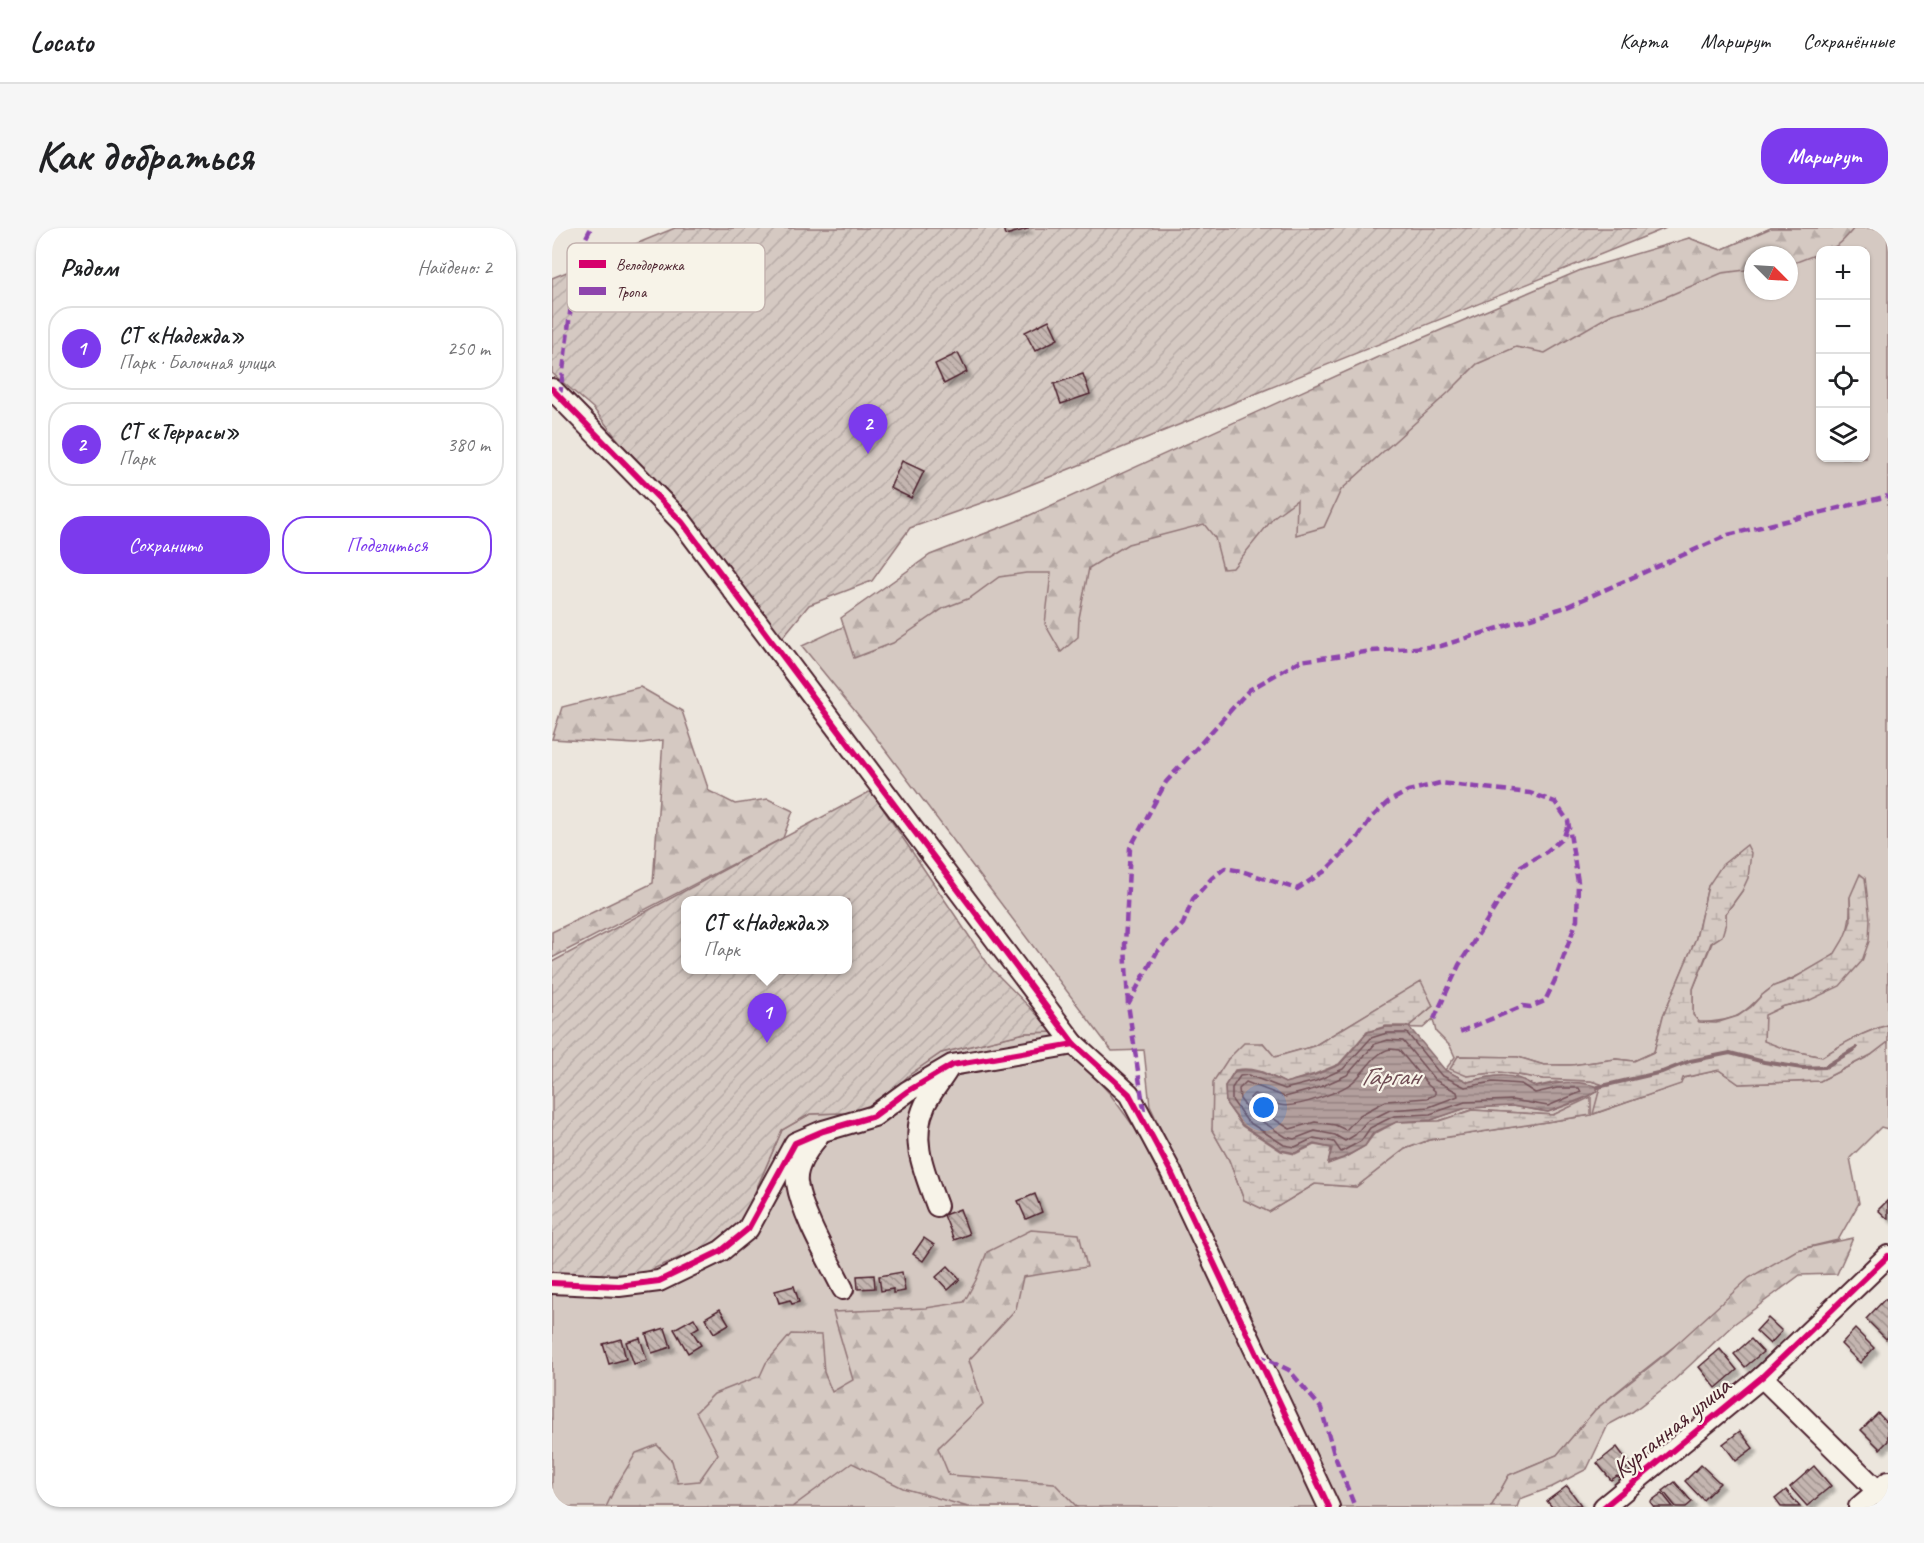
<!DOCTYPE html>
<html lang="ru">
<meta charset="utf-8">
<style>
body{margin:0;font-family:Caveat,sans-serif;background:#f6f6f6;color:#202124}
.controls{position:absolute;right:18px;top:18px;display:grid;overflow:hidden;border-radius:12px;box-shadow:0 2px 4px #0004}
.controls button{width:54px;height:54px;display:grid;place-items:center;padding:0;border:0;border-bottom:2px solid #e0e0e0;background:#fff;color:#202124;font:30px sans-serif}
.compass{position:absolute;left:1192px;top:18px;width:54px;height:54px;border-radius:50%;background:#fff;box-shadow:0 2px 4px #0004;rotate:114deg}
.you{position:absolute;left:712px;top:880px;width:21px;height:21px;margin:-15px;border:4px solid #fff;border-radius:50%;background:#1a73e8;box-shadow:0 0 0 9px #1a73e833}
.badge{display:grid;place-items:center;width:39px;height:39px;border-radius:50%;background:#7c3aed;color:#fff;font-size:20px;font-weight:700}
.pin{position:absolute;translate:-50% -50px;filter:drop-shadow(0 2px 3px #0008)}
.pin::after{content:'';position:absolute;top:32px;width:21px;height:18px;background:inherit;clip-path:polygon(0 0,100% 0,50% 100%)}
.popup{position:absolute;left:129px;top:668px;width:171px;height:78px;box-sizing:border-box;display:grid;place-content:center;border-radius:12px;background:#fff;filter:drop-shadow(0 2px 4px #0005);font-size:20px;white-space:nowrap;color:#757577}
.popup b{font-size:22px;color:#202124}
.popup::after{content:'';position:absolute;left:50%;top:100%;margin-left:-12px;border:12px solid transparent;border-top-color:#fff}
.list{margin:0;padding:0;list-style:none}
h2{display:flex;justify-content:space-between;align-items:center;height:78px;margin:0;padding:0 24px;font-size:26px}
h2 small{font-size:20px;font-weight:400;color:#757577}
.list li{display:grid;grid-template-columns:39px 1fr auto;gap:18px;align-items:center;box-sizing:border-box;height:84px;margin:0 12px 12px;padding:0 12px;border:2px solid #e0e0e0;border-radius:24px}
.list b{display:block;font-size:22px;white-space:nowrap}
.list p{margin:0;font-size:20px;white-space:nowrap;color:#757577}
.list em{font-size:20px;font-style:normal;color:#757577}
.actions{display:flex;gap:12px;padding:18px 24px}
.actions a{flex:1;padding:14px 0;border:2px solid #7c3aed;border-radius:24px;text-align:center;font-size:21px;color:#7c3aed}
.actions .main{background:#7c3aed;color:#fff}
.icon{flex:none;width:33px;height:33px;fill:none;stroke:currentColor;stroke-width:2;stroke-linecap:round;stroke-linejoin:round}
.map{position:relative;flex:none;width:1336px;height:1279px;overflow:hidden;border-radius:24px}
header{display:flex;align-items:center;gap:36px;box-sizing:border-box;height:84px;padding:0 30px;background:#fff;border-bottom:2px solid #e0e0e0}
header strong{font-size:28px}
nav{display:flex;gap:33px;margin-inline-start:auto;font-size:21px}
.intro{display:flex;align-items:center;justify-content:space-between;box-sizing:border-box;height:144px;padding:0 36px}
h1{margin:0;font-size:42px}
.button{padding:15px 27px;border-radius:24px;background:#7c3aed;color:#fff;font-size:21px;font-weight:700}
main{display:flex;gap:36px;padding:0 36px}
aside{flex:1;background:#fff;border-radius:24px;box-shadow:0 2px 4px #0004}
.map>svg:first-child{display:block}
.green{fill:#d5c9c2;stroke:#907476;stroke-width:1.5;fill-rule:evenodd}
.forest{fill:url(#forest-firs);stroke:#907476;stroke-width:1.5}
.wetland{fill:url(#wetland-marsh);stroke:#907476;stroke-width:1.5}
.garden{fill:url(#garden-furrows);stroke:#907476;stroke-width:1.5;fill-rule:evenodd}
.water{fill:url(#water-rules);stroke:#896c6f;stroke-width:1.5}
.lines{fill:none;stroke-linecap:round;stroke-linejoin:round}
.shore{stroke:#745259;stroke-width:1.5}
.stream{stroke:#896c6f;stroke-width:4}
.building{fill:url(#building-back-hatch);stroke:#4a1f2b;stroke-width:1.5;filter:url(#shadow)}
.minor-casing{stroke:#4a1f2b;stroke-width:24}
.minor{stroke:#f7f3e8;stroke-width:20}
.quiet{stroke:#8e44ad;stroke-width:4.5;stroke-dasharray:9 4.5;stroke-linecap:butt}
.cycleway-casing{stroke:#f7f3e8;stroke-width:10}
.cycleway{stroke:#d6006c;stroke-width:6}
.labels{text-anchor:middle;stroke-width:4.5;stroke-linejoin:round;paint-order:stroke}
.street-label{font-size:26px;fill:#4a1f2b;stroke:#f7f3e8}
.water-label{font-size:27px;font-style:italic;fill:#6f4c53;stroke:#f7f3e8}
.key{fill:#f7f3e8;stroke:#c3b3af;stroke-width:1.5}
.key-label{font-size:16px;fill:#4a1f2b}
</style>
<header>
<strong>Locato</strong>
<nav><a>Карта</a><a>Маршрут</a><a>Сохранённые</a></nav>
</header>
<div class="intro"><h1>Как добраться</h1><a class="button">Маршрут</a></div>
<main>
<aside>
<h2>Рядом<small>Найдено: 2</small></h2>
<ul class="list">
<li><span class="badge">1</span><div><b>СТ «Надежда»</b><p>Парк · Балочная улица</p></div><em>250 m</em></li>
<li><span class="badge">2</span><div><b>СТ «Террасы»</b><p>Парк</p></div><em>380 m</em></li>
</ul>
<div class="actions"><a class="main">Сохранить</a><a>Поделиться</a></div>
</aside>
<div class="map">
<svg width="1336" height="1279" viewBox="0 0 1336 1279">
<defs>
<pattern id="forest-firs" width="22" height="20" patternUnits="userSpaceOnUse" patternTransform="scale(1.5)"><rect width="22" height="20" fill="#d5c9c2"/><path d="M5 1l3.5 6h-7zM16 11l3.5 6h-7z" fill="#b8aca7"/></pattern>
<pattern id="wetland-marsh" width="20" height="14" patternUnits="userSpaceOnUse" patternTransform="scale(1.5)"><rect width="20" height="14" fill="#d5c9c2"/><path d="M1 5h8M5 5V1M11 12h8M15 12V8" fill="none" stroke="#b8aca7"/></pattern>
<pattern id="garden-furrows" width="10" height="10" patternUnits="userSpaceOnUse" patternTransform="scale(1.5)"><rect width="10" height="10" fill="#d5c9c2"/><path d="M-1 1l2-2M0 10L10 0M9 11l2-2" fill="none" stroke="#b8aca7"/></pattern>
<pattern id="water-rules" width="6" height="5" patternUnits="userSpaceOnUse" patternTransform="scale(1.5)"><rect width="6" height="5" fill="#b39f9d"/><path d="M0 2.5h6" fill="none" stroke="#948180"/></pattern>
<pattern id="building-back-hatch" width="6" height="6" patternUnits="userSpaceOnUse" patternTransform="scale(1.5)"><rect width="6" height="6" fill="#c4b5b0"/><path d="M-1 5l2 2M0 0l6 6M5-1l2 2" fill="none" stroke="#a1938f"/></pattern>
<filter id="shadow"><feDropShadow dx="4.5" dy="4.5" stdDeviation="1.5" flood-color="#0004"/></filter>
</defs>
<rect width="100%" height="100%" fill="#ece6dd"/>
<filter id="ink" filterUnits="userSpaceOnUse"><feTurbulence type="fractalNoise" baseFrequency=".0167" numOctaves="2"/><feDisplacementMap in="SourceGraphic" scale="12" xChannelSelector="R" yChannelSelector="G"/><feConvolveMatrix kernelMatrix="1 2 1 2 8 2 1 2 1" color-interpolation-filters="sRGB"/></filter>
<g filter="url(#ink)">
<g class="green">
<path d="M1219,0H1336V797C1311,804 1292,815 1270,829L1233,821L1212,814V787L1232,778L1256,773L1310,733L1298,669C1299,690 1297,709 1283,726C1272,738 1238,751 1223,758C1207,766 1199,782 1183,789C1170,793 1160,795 1147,794L1141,787V761L1160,715L1174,695V685L1190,663L1156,658L1144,710L1111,788L1102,824L1082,833L1064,831L1020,837H992L966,829L906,828L915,848L948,844L991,851L1039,853L1049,856L1042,886L1128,856L1131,850L1167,842L1187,856L1268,853L1319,827L1336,814V901L1329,899L1298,930L1307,975L1286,1012L1245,1022L1078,1153L1043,1182L1005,1227L957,1247L939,1279H786L598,878L592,822L560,823L316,499L250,418L971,81L1137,10L1169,22ZM1268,22H1314V230H1268ZM1201,27H1237V63H1201ZM868,754L881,778L857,798H834L815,804L787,836L763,846L733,855C716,846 702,839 683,842L673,858L674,875L690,898L728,923L743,926L762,917L779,920L775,936L792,930L813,918L822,906L844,894L887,893L920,882L1001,887L1038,870L1039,887L877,912L853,921L804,959L763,956L717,984L692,972L677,932L660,902L676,831L711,815L723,829L762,818ZM881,791L884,804L898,818L903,829L893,842L916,854C941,847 960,844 983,859L1004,854L1044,864L1027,873L996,884L960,878L914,880L879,892L844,894L821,905L813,918L791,930L776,935L780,920L762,916L743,925L683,843C702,839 717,847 733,855L763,847L787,837L816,804L834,799L871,800Z"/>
<path d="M502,804L558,866L585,903L701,1134L769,1279H0V1049L91,1045L189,996L230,902L258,886L320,884L357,847L389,825L473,805Z"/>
</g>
<g class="forest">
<path d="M1219,0H1302C1292,12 1285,22 1268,22V25L1237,37V27H1201V41L1170,45L1095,77L1060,86L993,125L964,119L925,136L897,164L789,262L772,299L744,307L745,272L723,288L681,340L671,341L663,310L652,296L576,316L537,340L527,390L526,409L509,424L493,396L499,345H474L447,349L418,370L392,380L341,415L302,430L289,390L378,327L465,293L826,129L1029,42L1137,10L1169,22Z"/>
<path d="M88,459L130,483L157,563L183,576L216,571L241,583L231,610L0,730V704L101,655L111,512L83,516L0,511L10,479Z"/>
<path d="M479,1002L527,1006L535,1039L471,1049L464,1081L417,1132L431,1176L386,1220L397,1247L502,1255L525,1279H416L351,1260L300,1235L240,1279H54L64,1258L84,1225L105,1217L120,1233L126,1255L147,1253L166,1226L144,1184L162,1166L208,1148L214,1135L239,1106L269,1107L272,1144L280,1164L301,1152L281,1084L374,1080L412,1074L424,1052L435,1024Z"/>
<path d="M1301,1010L1285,1046L1248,1047L1182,1096L1120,1154L1080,1184L1056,1197L1035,1241L1000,1259L968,1271L965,1279H939L957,1247L1005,1227L1043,1182L1115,1125L1197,1050L1245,1022Z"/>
</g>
<g class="wetland">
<path d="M1195,617L1199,625L1196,650L1190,663L1174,685V695L1170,708L1159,715L1141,761V787L1147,794L1164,795L1186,788L1199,779L1209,768L1222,758L1239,752L1282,727L1291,712L1299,693L1298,669L1308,646L1313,650L1318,691L1317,713L1310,733L1288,758L1256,773L1232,778L1213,787L1212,813L1233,821L1270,829C1292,815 1311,804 1336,797V814L1319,827L1268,853L1187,856L1167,842L1131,850L1129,856L1041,886L1049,856L1039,853L991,851L948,844L915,848L898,841L906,828L966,829L992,837H1020L1064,831L1082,833L1102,824L1111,788L1144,710L1156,658L1170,637Z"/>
<path d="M869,753L881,778L857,798H834L815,804L787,836L763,846L733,855C716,846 702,838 683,842L673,858L674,875L690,898L729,923L743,926L762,917L779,920L776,936L792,930L813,918L822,906L844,894L887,893L920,882L1001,887L1039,869V887L877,912L853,921L804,959L763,956L717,984L692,972L677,932L660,902L661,854L676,831L692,815H711L723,829L762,818Z"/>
</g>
<g class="garden">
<path d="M123,0H1114L458,265L358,300L320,353L257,377L226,415L41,180L0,145V50Z"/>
<path d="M319,563L438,739L502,804L473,805L389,825L357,847L320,884L258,886L230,902L189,996L156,1018L91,1045L0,1049V734ZM134,672H296V742H134Z"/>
</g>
<path class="water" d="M834,799H857L893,842L916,854C942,847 960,843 984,859C1004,855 1026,851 1046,859L1044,864L1037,868L996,884L960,878L914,880L879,892L844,894L821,905L813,918L791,930L776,935L780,920L762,916L743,925L729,922L690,897L674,875L673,858L683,843C702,839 717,847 733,855L763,847L787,837L816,804Z"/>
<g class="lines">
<g class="shore">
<path d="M835,805H855L889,847L913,859L941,854L969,856L983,865L1005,860H1027L1029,864L996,878L960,872L913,874L878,886L842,888L818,900L809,913L789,924L782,914L762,910L743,919L732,917L695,893L680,872V860L688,848L696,847L733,861L764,853L791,841L819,810Z"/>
<path d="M836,812L851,813L883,852L905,864L906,868L877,879L838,882L814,894L803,907L793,913L783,907L763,903L742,911L734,909L700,887L688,871L687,861L694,854L733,869L766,860L795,847L823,816Z"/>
<path d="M838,821L847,822L876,857L883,863V867L875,870L834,873L808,887L794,902L783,897L763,894L738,901L706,881L698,870L702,866C711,868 719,875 728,877C743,881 792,863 803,852C815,841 822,825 838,821Z"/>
</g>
<path class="stream" d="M1046,859L1110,844L1138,833L1178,825L1212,834L1250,840L1273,839L1304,820"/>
</g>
<g class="building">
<path d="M451,0H476V1L453,7Z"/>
<path d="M497,92L506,111L483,123L473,104Z"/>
<path d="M406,125L415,144L392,156L383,136Z"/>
<path d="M531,146L538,166L509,176L502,156Z"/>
<path d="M350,233L372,243L359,270L338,260Z"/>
<path d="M483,966L490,984L474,991L466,973Z"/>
<path d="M1336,972V991L1326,982Z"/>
<path d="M408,981L417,1006L402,1012L392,987Z"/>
<path d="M372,1010L382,1017L371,1033L361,1026Z"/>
<path d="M396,1038L408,1051L396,1062L384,1049Z"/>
<path d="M350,1044L353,1063L341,1065V1061L329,1063L327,1048Z"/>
<path d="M322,1047L323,1060L306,1061L305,1048Z"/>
<path d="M242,1058L247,1074L240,1076L238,1072L227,1075L223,1063Z"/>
<path d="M1333,1071L1336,1074V1109L1334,1111L1314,1091Z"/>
<path d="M168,1081L177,1096L162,1105L153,1090Z"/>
<path d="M142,1090L147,1099L140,1103L149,1117L136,1125L122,1101Z"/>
<path d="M1216,1090L1230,1103L1218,1116L1204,1103Z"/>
<path d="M113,1100L119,1119L100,1125L94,1106Z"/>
<path d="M1303,1101L1322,1120L1308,1135L1289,1116Z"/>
<path d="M88,1110L95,1132L82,1136L74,1114Z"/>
<path d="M69,1111L74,1131L57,1136L51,1116Z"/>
<path d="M1199,1111L1211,1124L1193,1139L1182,1126Z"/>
<path d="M1168,1121L1185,1142L1164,1160L1147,1139Z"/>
<path d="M1326,1185L1336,1196V1213L1328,1221L1309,1202Z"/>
<path d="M1188,1203L1201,1220L1184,1233L1171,1216Z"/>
<path d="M1065,1219L1078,1237L1073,1242L1075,1248L1071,1251L1065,1248L1059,1252L1045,1235Z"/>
<path d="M1149,1237L1168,1255L1151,1272L1133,1253Z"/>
<path d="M1262,1238L1279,1258L1255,1278L1238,1259Z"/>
<path d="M1123,1254L1140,1274L1134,1279H1124L1111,1263Z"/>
<path d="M1015,1258L1029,1277L1000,1279L995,1273Z"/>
<path d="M1234,1262L1248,1279H1229L1223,1271Z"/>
<path d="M1110,1265L1121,1279H1102L1098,1274Z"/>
</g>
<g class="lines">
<g class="minor-casing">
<g id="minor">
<path d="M0,161L130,294L522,816L577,866L619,944L777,1279"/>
<path d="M265,910C256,921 243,939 245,955C250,987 276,1031 291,1061"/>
<path d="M385,978C373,945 357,912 373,877C378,865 389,853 396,841"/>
<path d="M0,1055L67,1058L107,1053L169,1023L196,1001L243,915L271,903L322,888L356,863L400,837L522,816"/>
<path d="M1210,1149L1336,1273"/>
<path d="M1052,1279L1210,1149L1336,1028"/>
<path d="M1307,1279L1336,1254"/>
</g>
</g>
<use href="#minor" class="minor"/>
<g class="quiet">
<path d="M8,168L25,27L39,0"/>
<path d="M576,776L573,717L578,620L614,554L697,462L748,433L820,423L889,418L1014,379L1176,307L1336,268"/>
<path d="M882,791L907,737L969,638L994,624L1012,609L1016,596"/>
<path d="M592,883L576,776L605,724L631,696L641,671L660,650L673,640L689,643L745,661L773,643L805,611L819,590L836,574L856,563L888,555L978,565L1003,574L1016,593L1026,654L1025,692L1003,752L993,773L978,779L971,778L905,805"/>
<path d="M706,1127L737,1142L769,1180L782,1226L803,1279"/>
</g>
<g class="cycleway-casing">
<g id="cycleway">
<path d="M0,161L130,294L522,816L577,866L619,944L777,1279"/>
<path d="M0,1055L67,1058L107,1053L169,1023L196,1001L243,915L271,903L322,888L356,863L400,837L522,816"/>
<path d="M1052,1279L1210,1149L1336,1028"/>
</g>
</g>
<use href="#cycleway" class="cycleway"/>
</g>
</g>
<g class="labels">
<g class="street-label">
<text transform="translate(1119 1199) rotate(-39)" y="9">Курганная улица</text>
</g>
<g class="water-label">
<text x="838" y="857">Гарган</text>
</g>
</g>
<rect x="15" y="15" width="198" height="69" rx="9" class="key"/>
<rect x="27" y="32" width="27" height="8" fill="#d6006c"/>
<rect x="27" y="59" width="27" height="8" fill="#8e44ad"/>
<g class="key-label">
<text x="64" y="42">Велодорожка</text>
<text x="64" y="69">Тропа</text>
</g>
</svg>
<div class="controls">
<button>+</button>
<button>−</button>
<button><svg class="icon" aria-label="locate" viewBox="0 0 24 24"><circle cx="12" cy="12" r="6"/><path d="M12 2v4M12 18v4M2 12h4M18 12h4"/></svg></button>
<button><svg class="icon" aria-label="layers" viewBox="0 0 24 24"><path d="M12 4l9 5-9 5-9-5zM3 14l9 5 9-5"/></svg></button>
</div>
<svg class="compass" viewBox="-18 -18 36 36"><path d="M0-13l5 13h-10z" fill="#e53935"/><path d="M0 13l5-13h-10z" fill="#757577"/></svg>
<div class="you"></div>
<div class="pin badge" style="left:215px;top:815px">1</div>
<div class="popup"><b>СТ «Надежда»</b>Парк</div>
<div class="pin badge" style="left:316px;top:226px">2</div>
</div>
</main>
